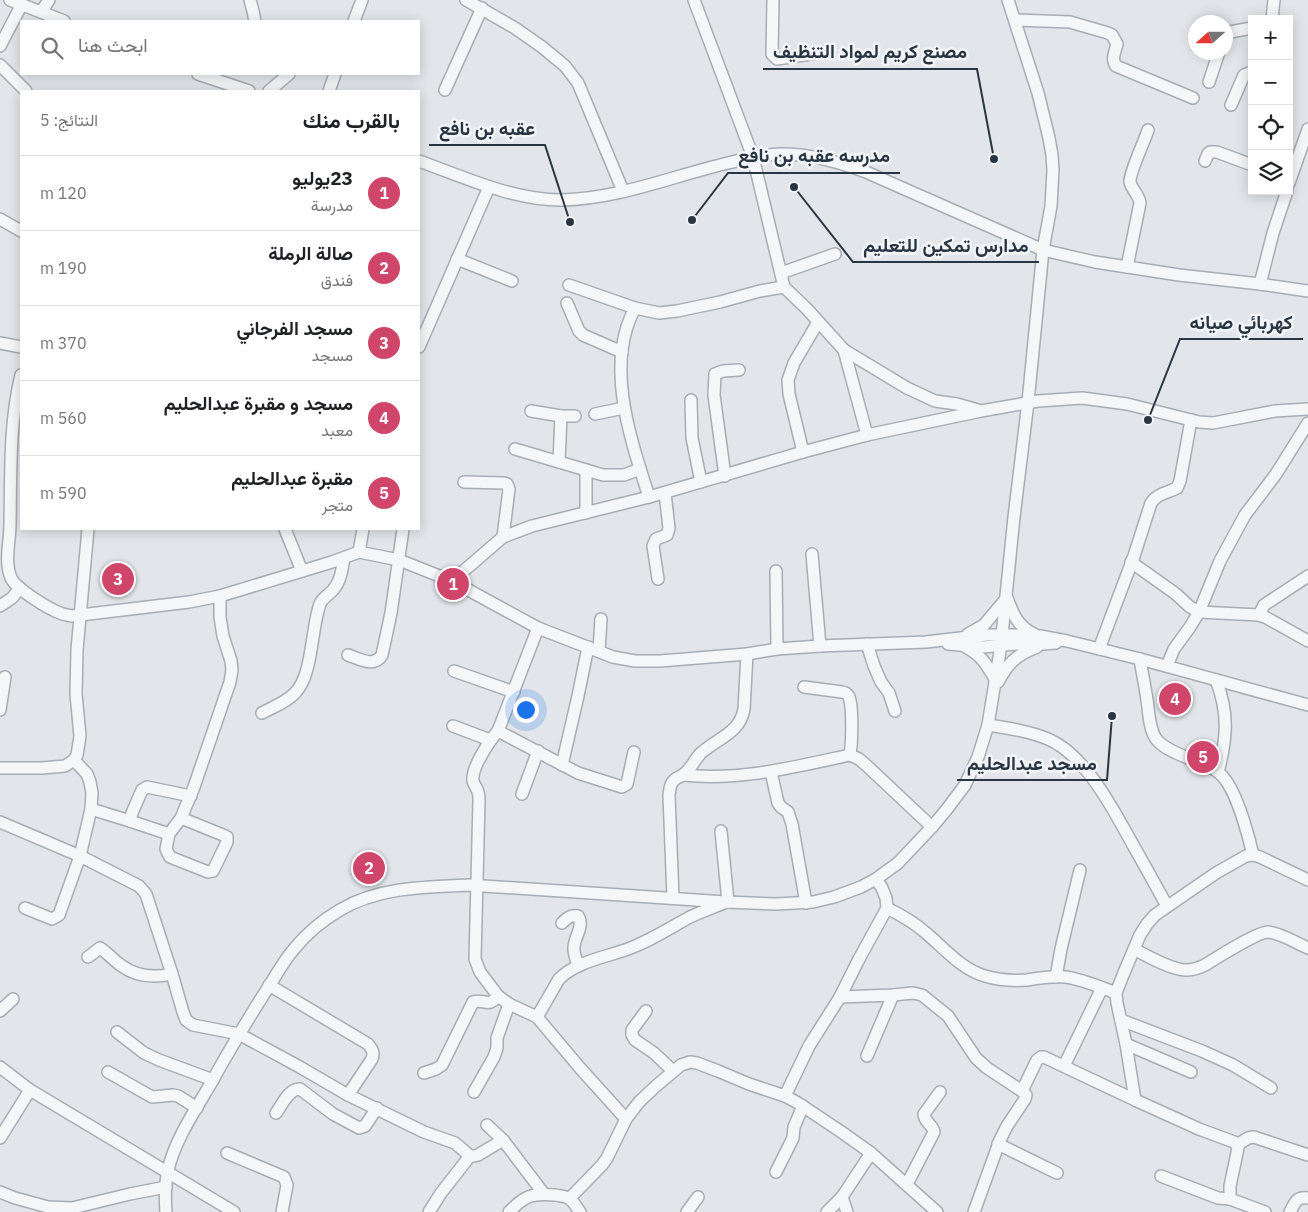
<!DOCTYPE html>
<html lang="ar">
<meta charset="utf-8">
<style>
body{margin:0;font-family:"IBM Plex Sans",Vazirmatn,sans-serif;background:#f6f6f6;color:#202124;direction:rtl}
.controls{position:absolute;right:15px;top:15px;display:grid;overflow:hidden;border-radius:0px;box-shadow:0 2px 12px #0003}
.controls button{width:45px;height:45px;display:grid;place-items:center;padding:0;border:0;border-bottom:1px solid #e0e0e0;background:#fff;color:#202124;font:25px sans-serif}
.compass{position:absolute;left:1188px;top:15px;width:45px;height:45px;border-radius:50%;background:#fff;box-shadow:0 2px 12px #0003;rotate:249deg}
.you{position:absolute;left:525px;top:709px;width:18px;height:18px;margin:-12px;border:4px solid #fff;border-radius:50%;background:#1a73e8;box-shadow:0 0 0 8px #1a73e833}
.badge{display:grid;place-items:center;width:32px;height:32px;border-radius:50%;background:#d0466a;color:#fff;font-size:16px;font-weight:700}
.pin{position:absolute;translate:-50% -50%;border:2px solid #fff;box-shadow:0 1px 5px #0006}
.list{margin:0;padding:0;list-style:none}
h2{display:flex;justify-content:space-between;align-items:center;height:65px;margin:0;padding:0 20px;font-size:21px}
h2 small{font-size:16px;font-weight:400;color:#757577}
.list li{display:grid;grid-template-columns:32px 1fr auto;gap:15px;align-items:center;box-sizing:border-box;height:75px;padding:0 20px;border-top:1px solid #e0e0e0}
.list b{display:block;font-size:19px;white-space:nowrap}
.list p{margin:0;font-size:16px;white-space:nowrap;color:#757577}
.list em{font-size:16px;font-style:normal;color:#757577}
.icon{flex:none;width:28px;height:28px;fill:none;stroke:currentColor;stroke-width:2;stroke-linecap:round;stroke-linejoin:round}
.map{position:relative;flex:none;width:1308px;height:1212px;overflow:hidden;direction:ltr}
.search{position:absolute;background:#fff;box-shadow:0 2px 12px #0003;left:20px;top:20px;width:400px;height:55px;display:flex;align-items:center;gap:12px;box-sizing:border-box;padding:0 18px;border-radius:0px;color:#757577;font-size:19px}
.panel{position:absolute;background:#fff;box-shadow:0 2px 12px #0003;left:20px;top:90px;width:400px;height:440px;border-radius:0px;direction:rtl}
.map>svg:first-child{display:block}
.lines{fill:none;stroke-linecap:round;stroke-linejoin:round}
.minor-casing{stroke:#a7adb4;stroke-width:14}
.minor{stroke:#f4f6f8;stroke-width:11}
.leader{fill:none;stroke:#293542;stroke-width:2}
.callout-dot{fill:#293542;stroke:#f1f5f7;stroke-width:2}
.callout-label{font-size:19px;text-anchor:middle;font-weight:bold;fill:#293542;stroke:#f1f5f7;stroke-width:5;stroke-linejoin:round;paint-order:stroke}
</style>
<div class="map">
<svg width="1308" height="1212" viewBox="0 0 1308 1212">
<rect width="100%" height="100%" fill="#e2e6ea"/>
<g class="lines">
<g class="minor-casing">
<g id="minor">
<path d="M10,0L64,21"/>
<path d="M250,0L253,11L255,21"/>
<path d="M466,0L515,28L542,47L565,66L578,83L623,191"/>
<path d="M694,0L753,157L784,287L807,309L844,350L867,435"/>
<path d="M773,0L772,54L777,59L824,52"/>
<path d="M41,12L49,0"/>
<path d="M1272,19L1274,0"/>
<path d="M1015,20L1070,22L1108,33L1112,35L1117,44C1115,52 1111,59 1116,66L1193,98"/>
<path d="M354,21L362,0"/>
<path d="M1226,36L1230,32L1252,28"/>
<path d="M0,46L22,4"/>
<path d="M0,65L26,91"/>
<path d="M198,74L249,91"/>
<path d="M1209,82L1219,52"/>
<path d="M445,90L482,8"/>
<path d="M269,91L289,74"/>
<path d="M329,91L335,74"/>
<path d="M1231,105L1244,75L1249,73L1252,74"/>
<path d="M419,161C464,177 512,200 561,200C618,199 673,176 728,163C745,159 763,154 781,154C811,154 838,162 866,172L1043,250L1095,262L1179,275L1260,284L1308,291"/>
<path d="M1205,161L1208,154L1210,152H1217L1252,165"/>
<path d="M1289,183L1308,129"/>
<path d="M0,219L21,231"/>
<path d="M457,259L512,281"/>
<path d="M1127,267L1140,203C1139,195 1132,190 1130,182C1129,174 1145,140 1148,130"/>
<path d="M781,273L835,254"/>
<path d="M1260,284L1273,233L1287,191"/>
<path d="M569,285L635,308L659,313L677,311L720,302L760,291L784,287"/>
<path d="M567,303L579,331L583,335L622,352"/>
<path d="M635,308C604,365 631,440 649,497"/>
<path d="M0,343L21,347"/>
<path d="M419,347L489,187"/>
<path d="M844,350L907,388L935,401L957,404L978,410"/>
<path d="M21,375C9,424 11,474 10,524C10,542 4,561 11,578C16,589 49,609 60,613C64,615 68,615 72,616L189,602L220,596L332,562L359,552L399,560L452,581L538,628L613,657L635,661H660L747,654L777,649L820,646L926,642L986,635H1026L1040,636L1067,641L1140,659L1308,705"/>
<path d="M691,400L692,438L701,482"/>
<path d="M531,411L561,416L559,462"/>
<path d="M595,414L624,408"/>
<path d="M561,416H575"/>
<path d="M515,449L603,475H624L640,469"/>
<path d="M803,452L789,394L788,380L794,363L818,322"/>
<path d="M586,470V513"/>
<path d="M725,476L714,395L715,374L723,371L739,370"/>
<path d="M464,482L504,483L507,484L509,489L503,537"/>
<path d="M285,529L302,571"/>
<path d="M359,552L363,529"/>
<path d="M812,554L820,646"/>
<path d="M1131,562L1176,594L1190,607L1199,612L1259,615L1265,617L1308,641"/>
<path d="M776,571L777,649"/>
<path d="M658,579L653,546L656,539L667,535L669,528L665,493"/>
<path d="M452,581L503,537L532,526L649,497L803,452L867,435L981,411L1038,401L1082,398L1127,404L1199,422L1213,423L1275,411L1308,409"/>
<path d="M1007,598C1013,614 1018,627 1034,634"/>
<path d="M0,606L12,598L20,588"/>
<path d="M1259,615L1264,605L1308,576"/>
<path d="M538,628L498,731C490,740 471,768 473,781C474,785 477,788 478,792C479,793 479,800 479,801L475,959L480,972L498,996L509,1004L537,1017L580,1068L626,1119"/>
<path d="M968,634L984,625L1005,600"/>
<path d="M867,644L874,666L881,682L889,693L895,711"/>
<path d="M948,644L983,647L1015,644L1030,645L1056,643"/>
<path d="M964,646C982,656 985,662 995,679"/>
<path d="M1099,649L1134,556L1151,503C1158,493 1167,493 1177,488L1180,481L1191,420"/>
<path d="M599,651L601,619"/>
<path d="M348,655C360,659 374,668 382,655L391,613L403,529"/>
<path d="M1140,659C1142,672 1145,686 1147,700C1149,712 1149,731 1157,740C1164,749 1183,756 1193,760C1201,764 1211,766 1218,772C1235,784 1248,834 1253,855"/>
<path d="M1167,666L1174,649L1190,627L1199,612L1220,561L1245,515L1276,474L1308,423"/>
<path d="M454,671L514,692"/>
<path d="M1216,680C1229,713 1227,738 1218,772"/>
<path d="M998,682C1008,663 1016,655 1037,647"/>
<path d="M804,687L842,692C846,693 847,693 849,697C853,707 852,743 850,755"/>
<path d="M0,710L5,677"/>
<path d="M262,713C273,707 287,702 295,693C313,675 311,628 320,604C322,598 329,595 333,590C341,581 342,569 344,558"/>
<path d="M988,725C1008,728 1029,731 1048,739C1086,755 1114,811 1133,845C1145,866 1156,886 1167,906"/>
<path d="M453,726L490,740"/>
<path d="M498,731L578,773L622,787L627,784L634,752"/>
<path d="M562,765L578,696L588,647"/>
<path d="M0,768H42L65,766L74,760L77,755L80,736L76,694L77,650L88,529"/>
<path d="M771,772L778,803L781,807L788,812L792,824L806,903"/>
<path d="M683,775C740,781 795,767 850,755L859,759L866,765L932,827"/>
<path d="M522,794L538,751"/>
<path d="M91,809L130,821L132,813L142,790L147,787L191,796"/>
<path d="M181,818L223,835L227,837V842L213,871L208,872L170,857L166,849L169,834L181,818L194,787L230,682L232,670L231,661L223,636L220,617V596"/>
<path d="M130,821L169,834"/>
<path d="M0,822L80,856L139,886L146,894L172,974L183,1012L186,1020L193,1025L239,1034L298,1066L348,1095L424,1132L455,1143L470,1156H474L478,1155L503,1140"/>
<path d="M721,831L728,902"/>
<path d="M673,898L669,795C670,788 670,782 677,778C679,777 682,776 684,774C691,769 695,759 701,753C718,738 740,733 744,709L747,654"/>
<path d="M25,908L52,919L59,915L80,856L91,809L92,793L90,782L87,774L74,760"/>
<path d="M887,908C901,915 915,923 926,933C944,948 961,969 985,976C998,980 1013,981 1027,980C1039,978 1052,976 1065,977C1082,979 1100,987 1116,993"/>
<path d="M562,923C567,918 570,915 578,916C585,927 573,938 574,949C574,955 577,961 578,966"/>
<path d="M1134,949C1147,956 1172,970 1186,970C1193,970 1199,968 1205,965C1216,958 1258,932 1268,932C1281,933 1296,943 1308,948"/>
<path d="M88,957L100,948C108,953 114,961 122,966C137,977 154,978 172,974"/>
<path d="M1056,977L1061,949L1080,870"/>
<path d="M269,985L368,1044C373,1050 374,1053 372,1059L348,1095"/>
<path d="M840,997L893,995L913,993L922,995L948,1016L976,1058L987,1068L1022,1091L1026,1095L1025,1099L1007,1126L1000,1140L974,1212"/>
<path d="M0,1011L13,999"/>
<path d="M646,1011L632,1030V1035L635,1040L654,1053L673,1071"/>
<path d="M537,1017L559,979C578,960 609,957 633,947C653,939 670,928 688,918C700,912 712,908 724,903"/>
<path d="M1121,1020L1202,1051L1233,1065L1271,1088"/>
<path d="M117,1032L144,1053L159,1060L213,1080"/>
<path d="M1126,1044L1191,1072"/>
<path d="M867,1056L893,995"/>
<path d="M1064,1066L1102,988"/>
<path d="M0,1067L30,1090L234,1212"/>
<path d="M108,1072L152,1097L173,1095L178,1096L197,1108"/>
<path d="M424,1073L436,1069L442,1065L473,1002C485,998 487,1009 498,996"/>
<path d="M1022,1091L1037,1060L1041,1057H1044L1135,1100"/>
<path d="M474,1092L494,1057L497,1048V1038L509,1004"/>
<path d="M785,1096L809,1046L840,997L859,959L887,908L886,898L882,888L876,879"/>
<path d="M276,1113C282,1105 289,1088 300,1089L333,1114L359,1128L365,1126L377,1108"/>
<path d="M487,1125L503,1140L544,1194"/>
<path d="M0,1138L30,1090"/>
<path d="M998,1144L1057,1173"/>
<path d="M1237,1145L1234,1142L1199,1129L1135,1100L1126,1044L1117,1003L1116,993L1123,975L1140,935L1147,924L1155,915L1216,873L1246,856L1253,855L1260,857L1308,880"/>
<path d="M1237,1145L1238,1148L1230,1186V1199L1265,1212"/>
<path d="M1237,1145L1248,1138L1254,1137L1308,1155"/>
<path d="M227,1153L284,1177L287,1185L282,1212"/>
<path d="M776,1172L793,1138L794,1127L803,1106"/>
<path d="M1161,1176L1218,1198L1230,1199"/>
<path d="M907,1184L934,1132C933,1125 924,1122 924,1114L940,1092"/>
<path d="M0,1192L15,1198L48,1207L72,1208L130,1194L166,1187"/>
<path d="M842,1197L847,1212"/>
<path d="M570,1198L602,1165L607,1158L626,1119L639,1102L656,1086L681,1065L690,1062L697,1063L718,1071L749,1084L785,1096L798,1103L840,1131L871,1153L937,1212"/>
<path d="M166,1212C165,1199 165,1183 168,1170C175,1140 194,1112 210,1085C227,1054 245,1024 264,994C274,979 282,963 294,949C307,933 321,921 340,910C378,887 425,887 469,885L726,902L776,904L813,902L834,897L861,887L876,879L898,863L932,827L947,809L965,785L978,757L988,725L1001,645L1014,517L1028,402L1043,250L1051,206L1053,170L1052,155L1049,138L1038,93L1008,0"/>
<path d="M429,1212L441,1193L470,1156"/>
<path d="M509,1212C525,1195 533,1193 555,1195C560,1196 566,1196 570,1199C574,1202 577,1208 580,1212"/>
<path d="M687,1212L698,1197"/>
<path d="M827,1212L842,1197L871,1153"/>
<path d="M1290,1212C1295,1203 1296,1196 1308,1198"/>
</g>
</g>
<use href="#minor" class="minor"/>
</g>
<path class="leader" d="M994 159L977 69H763M570 222L545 145H429M692 220L728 173H900M794 187L853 262H1039M1148 420L1180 339H1303M1112 716L1107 780H957"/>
<g class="callout-dot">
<circle cx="994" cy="159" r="5"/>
<circle cx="570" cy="222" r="5"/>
<circle cx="692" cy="220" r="5"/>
<circle cx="794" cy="187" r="5"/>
<circle cx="1148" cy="420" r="5"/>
<circle cx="1112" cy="716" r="5"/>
</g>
<g class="callout-label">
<text x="870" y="58">مصنع كريم لمواد التنظيف</text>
<text x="487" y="135">عقبه بن نافع</text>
<text x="814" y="162">مدرسه عقبه بن نافع</text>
<text x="946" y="252">مدارس تمكين للتعليم</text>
<text x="1241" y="329">كهربائي صيانه</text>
<text x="1032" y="770">مسجد عبدالحليم</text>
</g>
</svg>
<div class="controls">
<button>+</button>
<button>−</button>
<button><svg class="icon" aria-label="locate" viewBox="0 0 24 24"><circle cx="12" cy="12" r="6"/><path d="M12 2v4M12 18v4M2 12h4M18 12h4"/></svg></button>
<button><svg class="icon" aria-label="layers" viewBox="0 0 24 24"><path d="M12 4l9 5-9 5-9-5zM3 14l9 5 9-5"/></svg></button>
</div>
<svg class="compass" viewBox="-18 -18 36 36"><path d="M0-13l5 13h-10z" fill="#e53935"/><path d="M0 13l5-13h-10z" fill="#757577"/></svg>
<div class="you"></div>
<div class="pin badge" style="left:453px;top:584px">1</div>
<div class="pin badge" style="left:369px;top:868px">2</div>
<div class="pin badge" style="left:118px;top:579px">3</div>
<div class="pin badge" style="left:1175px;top:699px">4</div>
<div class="pin badge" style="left:1203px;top:757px">5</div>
<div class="search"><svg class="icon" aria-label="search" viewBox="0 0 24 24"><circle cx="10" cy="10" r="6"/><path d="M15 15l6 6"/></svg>ابحث هنا</div>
<section class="panel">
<h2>بالقرب منك<small>النتائج: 5</small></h2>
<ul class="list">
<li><span class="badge">1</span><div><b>23يوليو</b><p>مدرسة</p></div><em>120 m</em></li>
<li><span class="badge">2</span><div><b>صالة الرملة</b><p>فندق</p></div><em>190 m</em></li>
<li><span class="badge">3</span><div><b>مسجد الفرجاني</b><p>مسجد</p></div><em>370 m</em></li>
<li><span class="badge">4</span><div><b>مسجد و مقبرة عبدالحليم</b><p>معبد</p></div><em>560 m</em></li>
<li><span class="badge">5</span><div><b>مقبرة عبدالحليم</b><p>متجر</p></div><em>590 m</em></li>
</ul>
</section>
</div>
